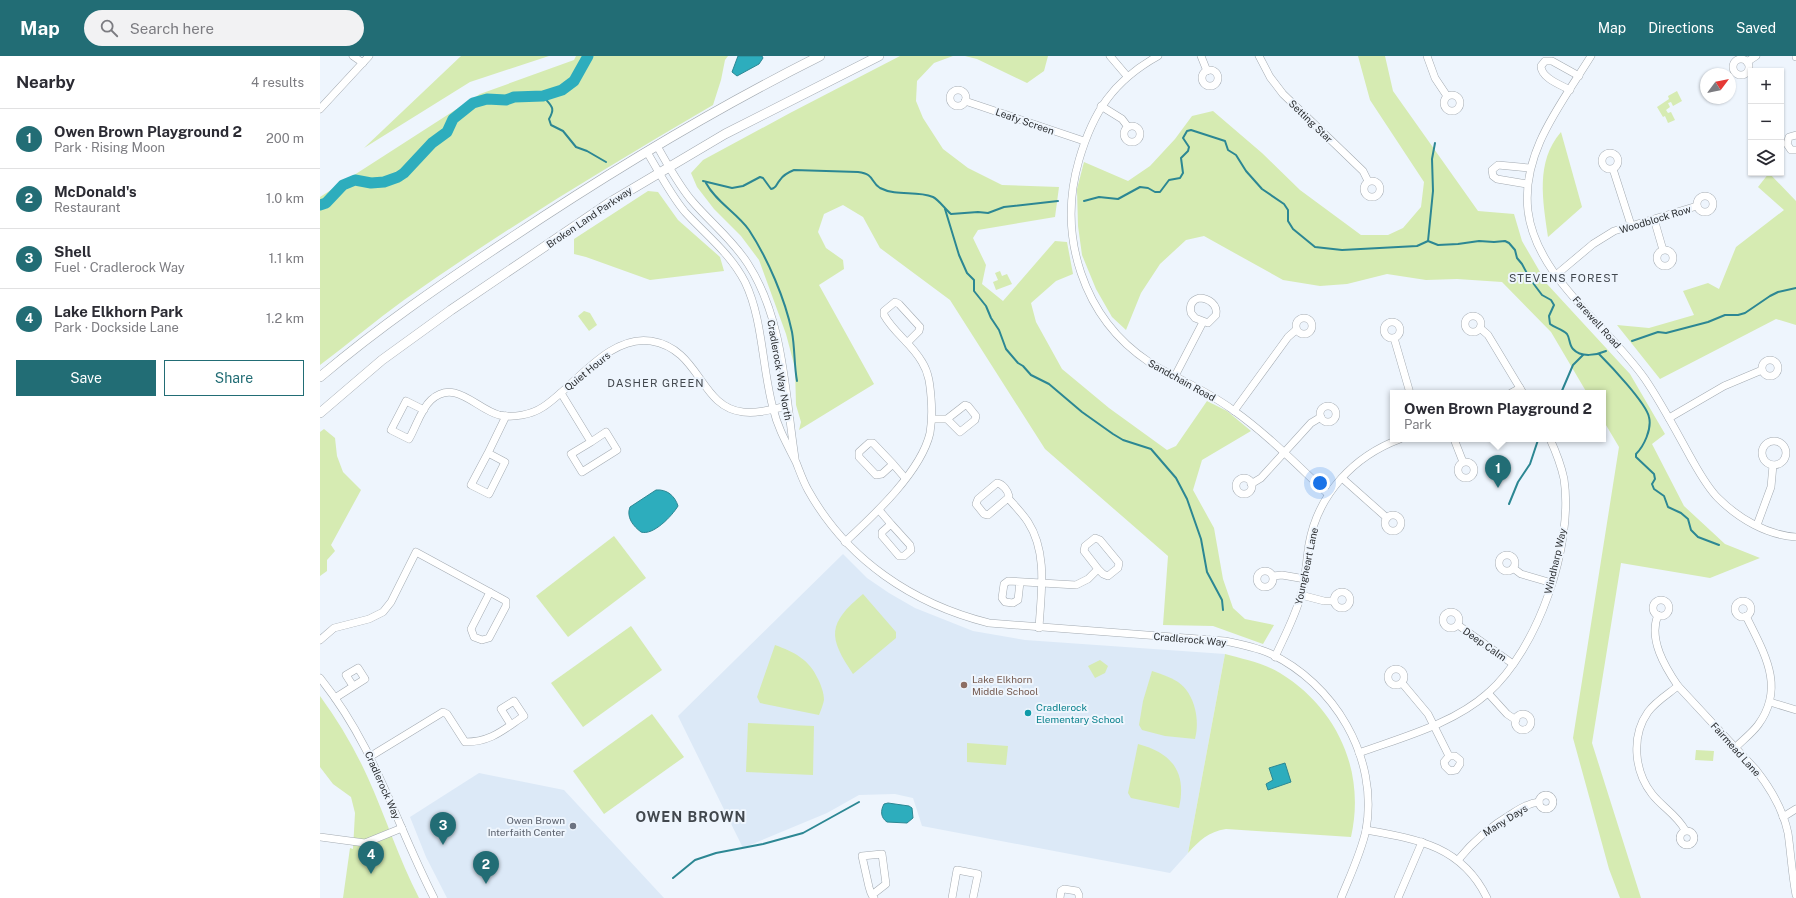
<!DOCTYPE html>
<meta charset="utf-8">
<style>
body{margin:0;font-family:"Public Sans",sans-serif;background:#f2f2f3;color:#2b2b33}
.controls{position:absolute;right:12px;top:12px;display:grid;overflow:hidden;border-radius:0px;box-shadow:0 1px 3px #0004}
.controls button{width:36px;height:36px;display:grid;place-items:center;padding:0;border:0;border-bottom:1px solid #e1e1e2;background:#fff;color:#2b2b33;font:20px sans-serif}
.compass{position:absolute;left:1380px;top:12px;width:36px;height:36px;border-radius:50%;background:#fff;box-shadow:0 1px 3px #0004;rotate:58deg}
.you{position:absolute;left:1000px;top:427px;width:14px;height:14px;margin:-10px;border:3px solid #fff;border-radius:50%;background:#1a73e8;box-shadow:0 0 0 6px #1a73e833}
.badge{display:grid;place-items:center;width:26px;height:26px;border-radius:50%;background:#226d75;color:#fff;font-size:13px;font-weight:700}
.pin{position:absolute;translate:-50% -33px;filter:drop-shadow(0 1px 2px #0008)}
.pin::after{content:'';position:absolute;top:21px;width:14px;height:12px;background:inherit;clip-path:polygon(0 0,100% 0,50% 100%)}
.popup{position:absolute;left:1070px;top:334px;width:216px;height:52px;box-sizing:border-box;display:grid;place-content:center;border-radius:0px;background:#fff;filter:drop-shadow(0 1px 3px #0005);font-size:13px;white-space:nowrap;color:#7c7c81}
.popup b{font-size:15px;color:#2b2b33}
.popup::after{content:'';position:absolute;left:50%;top:100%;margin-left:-8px;border:8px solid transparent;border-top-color:#fff}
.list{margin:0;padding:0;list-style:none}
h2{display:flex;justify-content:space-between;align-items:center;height:52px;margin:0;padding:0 16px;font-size:17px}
h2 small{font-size:13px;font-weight:400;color:#7c7c81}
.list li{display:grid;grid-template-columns:26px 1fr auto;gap:12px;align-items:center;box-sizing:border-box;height:60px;padding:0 16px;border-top:1px solid #e1e1e2}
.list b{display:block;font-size:15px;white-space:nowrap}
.list p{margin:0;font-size:13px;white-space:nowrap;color:#7c7c81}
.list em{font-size:13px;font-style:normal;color:#7c7c81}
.actions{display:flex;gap:8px;padding:12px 16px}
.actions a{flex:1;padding:9px 0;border:1px solid #226d75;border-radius:0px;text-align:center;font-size:14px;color:#226d75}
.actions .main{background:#226d75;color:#fff}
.icon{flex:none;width:22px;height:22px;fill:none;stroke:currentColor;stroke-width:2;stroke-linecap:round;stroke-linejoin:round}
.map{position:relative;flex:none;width:1476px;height:842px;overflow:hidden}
header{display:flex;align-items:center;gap:24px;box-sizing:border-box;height:56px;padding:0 20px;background:#226d75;color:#fff}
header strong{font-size:19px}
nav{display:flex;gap:22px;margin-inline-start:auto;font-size:14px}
.search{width:280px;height:36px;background:#f2f2f3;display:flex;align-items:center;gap:10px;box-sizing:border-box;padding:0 14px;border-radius:22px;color:#7c7c81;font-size:15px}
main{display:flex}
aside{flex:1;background:#fff}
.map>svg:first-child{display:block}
.built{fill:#dce9f7}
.green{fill:#d6ebb2}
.water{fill:#2dadbd;stroke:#2c8793}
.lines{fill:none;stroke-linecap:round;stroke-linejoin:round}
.stream{stroke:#2c8793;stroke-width:2}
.river{stroke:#2dadbd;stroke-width:11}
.minor-casing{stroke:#a3aab1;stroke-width:8}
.major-casing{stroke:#a3aab1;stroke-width:10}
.minor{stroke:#fff;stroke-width:7}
.major{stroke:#fff;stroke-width:9}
.education-dot{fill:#8d6e63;stroke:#eef5fd;stroke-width:1.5}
.culture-dot{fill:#0f9aa8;stroke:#eef5fd;stroke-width:1.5}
.worship-dot{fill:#6b7280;stroke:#eef5fd;stroke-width:1.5}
.labels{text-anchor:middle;stroke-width:4;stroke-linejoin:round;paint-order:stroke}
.street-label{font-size:10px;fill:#2b2e31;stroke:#eef5fd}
.education-label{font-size:10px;fill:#785e54;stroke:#eef5fd;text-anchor:start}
.culture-label{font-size:10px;fill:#0d838f;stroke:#eef5fd;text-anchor:start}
.worship-label{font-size:10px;fill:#5b616d;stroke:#eef5fd;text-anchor:end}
.neighbourhood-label{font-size:11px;letter-spacing:1px;fill:#42484e;stroke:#eef5fd}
.district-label{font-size:14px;font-weight:bold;letter-spacing:1px;fill:#42484e;stroke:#eef5fd}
</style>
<header>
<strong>Map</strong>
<div class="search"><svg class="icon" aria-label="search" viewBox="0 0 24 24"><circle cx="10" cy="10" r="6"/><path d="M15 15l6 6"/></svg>Search here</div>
<nav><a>Map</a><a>Directions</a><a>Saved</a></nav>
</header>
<main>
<aside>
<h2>Nearby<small>4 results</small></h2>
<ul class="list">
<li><span class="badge">1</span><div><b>Owen Brown Playground 2</b><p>Park · Rising Moon</p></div><em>200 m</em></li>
<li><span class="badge">2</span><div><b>McDonald's</b><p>Restaurant</p></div><em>1.0 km</em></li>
<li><span class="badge">3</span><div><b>Shell</b><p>Fuel · Cradlerock Way</p></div><em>1.1 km</em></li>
<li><span class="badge">4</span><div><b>Lake Elkhorn Park</b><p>Park · Dockside Lane</p></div><em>1.2 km</em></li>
</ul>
<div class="actions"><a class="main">Save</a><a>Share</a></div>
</aside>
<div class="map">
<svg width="1476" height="842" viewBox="0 0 1476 842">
<rect width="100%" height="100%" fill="#eef5fd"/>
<g class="built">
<path d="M523,498L547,522L569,537L595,552L653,575L705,584L905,598L868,797L850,817L602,770L593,742L575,738L539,739L507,757L423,792L358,660Z"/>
<path d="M159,717L244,734L344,842H127L106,801L90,761Z"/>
</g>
<g class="green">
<path d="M141,0H229L150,26L44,92Z"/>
<path d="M256,0H408L405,4L401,24L393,49C287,111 183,174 84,244C55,265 28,288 0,309V141L160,38L254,4Z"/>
<path d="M580,0H633L614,7L597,25L596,45L603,62L623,93L648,112L682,129L739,131L735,161L658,174L653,182L666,209L662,228L683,245L735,185L747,186L753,218L736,225L711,247L716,266L742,313L789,352L847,394L856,390L887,345L907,355L931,375L882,404L873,434L894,472L903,523L913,552L925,563L954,569L943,588L893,570L843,569L848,500L725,393L630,244L560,192L543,161L523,149L504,158L498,176L506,192L523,204L524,213L499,229L554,328L479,374L481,366L476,349L475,312L466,278L439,204L421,180L394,153L377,131L371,117L383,104L470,57Z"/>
<path d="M645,0H728L724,15L707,27L657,3Z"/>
<path d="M1038,0H1065L1073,35L1158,155L1194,158L1202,185L1227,228L1310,318L1345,378L1332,388L1364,450L1405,488L1440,502L1390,522L1301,507L1272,687L1321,842H1300L1289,813L1253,682L1299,391L1283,364V337H1267L1231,276L1182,226L1137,223L1106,224L1067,218L1027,228L1000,230L963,224L884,180L866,184L840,208L821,237L806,274L792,261L776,233L762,199L758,170L757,133L764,106L808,125L830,110L855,83L872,60L893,55L942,97L980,134L1041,179H1068L1083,172L1101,151L1104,126L1050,44Z"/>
<path d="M1357,35L1362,45L1353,50L1351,46L1348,47L1350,51L1346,54L1348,57L1351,56L1355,64L1348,67L1345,60L1343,61L1337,51L1349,43L1348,40Z"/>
<path d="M1241,76L1262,151L1228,181C1223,145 1215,106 1241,76Z"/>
<path d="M1449,117L1476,145V269L1456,263L1340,323L1297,269L1329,272L1374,259L1363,235L1388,227L1399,233L1416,191L1464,154L1438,131Z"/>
<path d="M328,135L338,136L358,164L400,201L404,215L330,224L266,201L254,198V183Z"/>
<path d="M680,215L682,220L687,218L692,228L676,234L673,226L678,224L675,217Z"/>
<path d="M264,255L270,257L277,269L269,275L258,260Z"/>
<path d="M4,373L15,382L17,400L23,416L41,434L11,489L15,495L7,504V515L0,520V376Z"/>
<path d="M294,480L326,522L248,581L216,540Z"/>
<path d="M543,538L576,576V582L533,618C508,581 507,568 543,538Z"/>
<path d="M311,570L342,614L263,671L231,627Z"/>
<path d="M455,589C474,596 489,603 498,623C501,629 504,637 504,644C503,649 501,654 499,659L440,647L437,641Z"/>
<path d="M905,598C923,603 944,607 960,617C1017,652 1046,715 1031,781L906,773C888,776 880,784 868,797Z"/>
<path d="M780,604L788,610L785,617L775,622L768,610Z"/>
<path d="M832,615C841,618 850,621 858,626C875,638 880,664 875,683L845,680L822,674L819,669L823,645Z"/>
<path d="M0,640C19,666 35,693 48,722C66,762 79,803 99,842H23L30,792L33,793L35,757L31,741L13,728L0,711Z"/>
<path d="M332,658L364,701L284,758L253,715Z"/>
<path d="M428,667L494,670L493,719L426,716Z"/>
<path d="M647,687L688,690L686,709L647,706Z"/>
<path d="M818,688C852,697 867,716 859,752L811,742L808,737Z"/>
<path d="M1376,694L1394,695L1393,705L1375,704Z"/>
</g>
<g class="water">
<path d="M418,0H442L443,2L439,8L417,20L412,16Z"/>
<path d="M336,434C347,433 355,440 358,450C352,460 333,480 321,476C313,470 306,461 310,451Z"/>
<path d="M965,707L971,726L948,734L946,728L953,724L949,712Z"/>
<path d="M568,747L589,750L592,752L593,762L587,767L567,766C561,762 560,755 564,748Z"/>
</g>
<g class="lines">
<g class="stream">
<path d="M223,40C231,50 236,51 229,63L231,69L243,75L256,91L267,95L286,106"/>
<path d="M383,125L412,132L423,130L440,121L443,122L451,133C457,132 456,128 460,124C463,119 469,116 474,114L538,116C555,118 550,126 560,132C578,141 595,134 613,141C619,144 625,153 631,158L658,156L668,157L684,151L738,145"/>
<path d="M386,127C396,146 417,157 429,174C448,203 465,243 472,276C475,293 474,309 477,325"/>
<path d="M764,145L779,141L798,143L820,131L828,132L835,136H840L849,124L860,122L863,117L861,102L868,95L869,91L863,82L867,75L871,74L905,85L908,94L916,99L926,115L942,133L964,148L968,154V165L973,173L995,191L1022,194L1097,190L1108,185L1118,189L1138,188L1159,185L1174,186L1185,185L1189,187L1195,194L1197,202L1202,208L1210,223L1222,239L1231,244L1234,249L1229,260L1230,268C1235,272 1242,273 1247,278C1250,282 1249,289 1253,293C1261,302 1277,299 1286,295"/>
<path d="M625,153L639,199L647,217L654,224V235L666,250L671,262L679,274L686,293L698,307L703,310L711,319L729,328L762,356L793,378L803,384L831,393L856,422L867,443L881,483L887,516L902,544L903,554"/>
<path d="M1108,185L1113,135L1112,103L1115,87"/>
<path d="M1312,285L1338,276L1346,277L1388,266L1405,259H1418L1425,257L1450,240L1458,236L1476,232"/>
<path d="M1279,298C1290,309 1326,347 1329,361C1332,373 1324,390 1316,398V401L1334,418L1335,423L1332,428L1334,433L1344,440L1348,451L1361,457L1368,463L1371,474L1378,481L1399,489"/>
<path d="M1241,337L1253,309L1263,299"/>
<path d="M1189,448L1198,426L1210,408L1218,384"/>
<path d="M353,822L375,804L396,797L443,788L483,777L539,746"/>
</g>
<path class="river" d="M0,149L6,147L23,129L35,124L51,127L64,126L78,121L84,117L112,87L127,76L133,63L153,47L167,43L186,44L194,41L223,40L242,34L254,25L268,0"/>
<g class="minor-casing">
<g id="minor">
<path d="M33,0L43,7"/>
<path d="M790,0L807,20"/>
<path d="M838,0C793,25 773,56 759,104C737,180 763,262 829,306C837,312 847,316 856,321C876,331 895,341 913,354C947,378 977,409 1008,438"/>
<path d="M881,0L887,15"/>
<path d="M939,0L950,21L963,38L1043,115L1048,125"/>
<path d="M1107,0L1115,22L1127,40"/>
<path d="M1271,0C1242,47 1201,96 1208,155C1216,221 1288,270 1325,323C1342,348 1356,375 1371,402C1379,416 1387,431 1398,442C1419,463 1447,479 1476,481"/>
<path d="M1476,0V1"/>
<circle cx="1421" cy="11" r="8"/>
<path d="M1427,6L1436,0"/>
<circle cx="890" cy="22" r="8"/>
<path d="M1250,34C1241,29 1221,22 1221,10L1225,5H1232L1259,20"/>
<circle cx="638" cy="42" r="8"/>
<circle cx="1132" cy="47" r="8"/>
<path d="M645,45L764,85"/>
<path d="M781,50L802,63L808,71"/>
<path d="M0,53L49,0"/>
<circle cx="812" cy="78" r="8"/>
<path d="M1476,79L1469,81L1467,88L1471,94H1476"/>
<path d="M337,90C348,109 359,130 373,146C391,167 413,184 428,208C464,264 465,337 475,402"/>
<path d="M327,96C339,116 350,138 365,156C386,179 410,197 425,226C443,263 442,312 453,352C458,373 467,388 476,406C480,416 483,425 488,434C527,504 593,548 669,567L905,585C920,588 935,591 949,597C1014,627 1059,701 1046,774C1041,797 1030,820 1021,842"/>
<circle cx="1290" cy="105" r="8"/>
<path d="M1293,113L1311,169"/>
<circle cx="1052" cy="133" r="8"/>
<path d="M1207,128L1177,123L1173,120L1172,114L1178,109L1210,112"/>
<circle cx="1385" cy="148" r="8"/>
<path d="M1334,163L1343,194"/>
<circle cx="1345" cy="202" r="8"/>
<path d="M1236,219L1273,188L1294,175L1377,150"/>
<path d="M879,242C889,242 898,249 896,259L888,267L875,262L871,257C869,249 872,244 879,242Z"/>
<circle cx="1153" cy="268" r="8"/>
<circle cx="984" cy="270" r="8"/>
<circle cx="1072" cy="274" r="8"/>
<path d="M1160,272L1168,279L1203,337"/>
<path d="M1074,282L1090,337"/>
<circle cx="1450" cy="312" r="8"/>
<path d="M855,320L883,266"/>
<path d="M241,337L271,386L251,398L262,416L297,394L286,376L271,386"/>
<path d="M1191,337L1200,332"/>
<circle cx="1008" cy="358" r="8"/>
<path d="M104,354L86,345L71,374L89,383C96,371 101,353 111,344C135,322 156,353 179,359C193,362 211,359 223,351C254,331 289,278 331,285C381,293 379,351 423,356C438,358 453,353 467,350"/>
<path d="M914,355L968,281L976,274"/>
<path d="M1349,362L1404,330L1442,314"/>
<path d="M612,363H627L645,349L648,350L656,360L655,364L640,376L627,363"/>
<path d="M1134,383L1143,406"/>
<circle cx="1454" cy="397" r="12"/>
<path d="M168,397L151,429L169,438L185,406L168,397L186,360"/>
<circle cx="1146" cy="414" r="8"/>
<path d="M573,408L553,387H549L539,396V401L556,419L562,418L573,408L585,422"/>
<path d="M1022,422L1067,462"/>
<circle cx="924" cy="430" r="8"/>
<path d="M931,428L941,422L991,367L1001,361"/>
<path d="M688,442L689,440C688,435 683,428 677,427L658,443L656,448L664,458L668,459L688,442C695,450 702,457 708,466C728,497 721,537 719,572"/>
<path d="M559,454L571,468L562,476V480L579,500H584L591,494L590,489L571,468"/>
<circle cx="1073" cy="467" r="8"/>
<path d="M1437,469L1451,431L1453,409"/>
<path d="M525,486C553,460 601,416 610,377C612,365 612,353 611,341C610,329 609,317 602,306C592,288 574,277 564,259V255L575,246L579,248L600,271L599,275L588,286"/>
<circle cx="1187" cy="507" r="8"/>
<path d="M1193,512L1201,518L1232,527"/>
<circle cx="945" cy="523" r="8"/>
<path d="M953,520L962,519L985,523"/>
<path d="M700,526L698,544L693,547L685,546L682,542L684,528L688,525L756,529L768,523L778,513L764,495L765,490L775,482L780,484L799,507L798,512L788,520L783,518L778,513"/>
<circle cx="1022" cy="544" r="8"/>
<path d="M981,539L1004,545H1014"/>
<circle cx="1341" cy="552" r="8"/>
<circle cx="1423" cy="553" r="8"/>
<circle cx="1131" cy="564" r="8"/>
<path d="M1338,559C1328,583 1345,611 1358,630L1436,714C1451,733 1463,753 1468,777C1471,798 1472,819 1476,839"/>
<path d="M1138,569L1193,608"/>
<path d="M0,584L14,572L49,563L63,556L71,546L96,496L186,545V550L169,582L162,584L154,581L151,573L170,536"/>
<path d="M955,601C964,581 975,561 981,539C986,523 986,505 989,488C998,438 1034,400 1080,383"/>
<circle cx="1076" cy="621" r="8"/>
<path d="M0,622C55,690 75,766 114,842"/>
<path d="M1082,627L1108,658L1129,700L1124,706L1125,710L1130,715L1136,714L1140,708V704L1135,700H1129"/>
<path d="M1358,630C1348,638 1335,646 1328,656C1311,680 1314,715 1332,738C1342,751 1357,759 1365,774"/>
<path d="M1168,637L1187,658L1196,664"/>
<path d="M15,642L45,623L38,612L26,619L33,630"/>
<path d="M1450,646L1476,654"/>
<circle cx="1203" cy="666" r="8"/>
<path d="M1416,691C1423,684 1432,677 1438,669C1466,631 1444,597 1426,560"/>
<path d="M1039,697C1083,681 1133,668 1168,637C1218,593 1254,489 1244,423C1241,409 1236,396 1230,383"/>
<path d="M51,700L123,656L127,658L145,686C171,686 183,674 204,660L194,645L181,653L191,669"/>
<circle cx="1226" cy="746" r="7"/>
<path d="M1463,761L1476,753"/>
<path d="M1046,774C1097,783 1142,790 1167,842"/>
<circle cx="1367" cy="782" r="7"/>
<path d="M0,781L45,787L82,772"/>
<path d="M1138,804C1154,784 1171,770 1193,757C1201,752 1209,747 1219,746"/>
<path d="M552,839L566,828L562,798L542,800L549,831C550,835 551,839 554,842"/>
<path d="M632,842L637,814L658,818L653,842"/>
<path d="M740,842L741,835L744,833L757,835L759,839V842"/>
<path d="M1078,842L1102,786"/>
</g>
</g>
<g class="major-casing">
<g id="major">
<path d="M0,321C59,271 123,227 188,184C288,117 392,54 500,0"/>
<path d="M0,357L62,304L131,254L292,145L405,78L559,0"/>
</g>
</g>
<use href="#minor" class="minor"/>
<use href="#major" class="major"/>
</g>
<circle class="education-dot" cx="644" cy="629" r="4"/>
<circle class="culture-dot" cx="708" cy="657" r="4"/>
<circle class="worship-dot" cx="253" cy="770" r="4"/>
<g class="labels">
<g class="street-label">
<text transform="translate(705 65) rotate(19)" y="4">Leafy Screen</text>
<text transform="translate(991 65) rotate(44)" y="4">Setting Star</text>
<text transform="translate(269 161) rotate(-34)" y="4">Broken Land Parkway</text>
<text transform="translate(1335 163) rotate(-17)" y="4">Woodblock Row</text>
<text transform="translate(1277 266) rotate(48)" y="4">Farewell Road</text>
<text transform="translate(460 314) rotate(80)" y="4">Cradlerock Way North</text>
<text transform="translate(267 315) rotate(-39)" y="4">Quiet Hours</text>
<text transform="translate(862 324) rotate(29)" y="4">Sandchain Road</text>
<text transform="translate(1235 505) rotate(-77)" y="4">Windharp Way</text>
<text transform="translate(986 510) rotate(-78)" y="4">Youngheart Lane</text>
<text transform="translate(870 583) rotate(5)" y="4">Cradlerock Way</text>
<text transform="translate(1165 588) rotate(35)" y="4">Deep Calm</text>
<text transform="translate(1416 693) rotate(48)" y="4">Fairmead Lane</text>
<text transform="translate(63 729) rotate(66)" y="4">Cradlerock Way</text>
<text transform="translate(1185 764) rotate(-32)" y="4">Many Days</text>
</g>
<g class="education-label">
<text x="652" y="627">Lake Elkhorn<tspan x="652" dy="12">Middle School</tspan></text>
</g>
<g class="culture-label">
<text x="716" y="655">Cradlerock<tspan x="716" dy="12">Elementary School</tspan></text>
</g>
<g class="worship-label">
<text x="245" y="768">Owen Brown<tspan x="245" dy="12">Interfaith Center</tspan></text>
</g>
<g class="neighbourhood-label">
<text x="1244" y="226">STEVENS FOREST</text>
<text x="336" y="331">DASHER GREEN</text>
</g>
<g class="district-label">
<text x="371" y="766">OWEN BROWN</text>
</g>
</g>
</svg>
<div class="controls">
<button>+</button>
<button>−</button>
<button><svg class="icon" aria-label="layers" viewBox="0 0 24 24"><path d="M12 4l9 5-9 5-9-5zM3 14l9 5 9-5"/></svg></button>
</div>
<svg class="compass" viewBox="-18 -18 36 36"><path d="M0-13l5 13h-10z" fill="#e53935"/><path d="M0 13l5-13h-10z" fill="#7c7c81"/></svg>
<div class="you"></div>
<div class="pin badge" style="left:1178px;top:432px">1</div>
<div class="popup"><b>Owen Brown Playground 2</b>Park</div>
<div class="pin badge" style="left:166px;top:828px">2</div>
<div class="pin badge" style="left:123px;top:789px">3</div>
<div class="pin badge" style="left:51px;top:818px">4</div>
</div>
</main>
